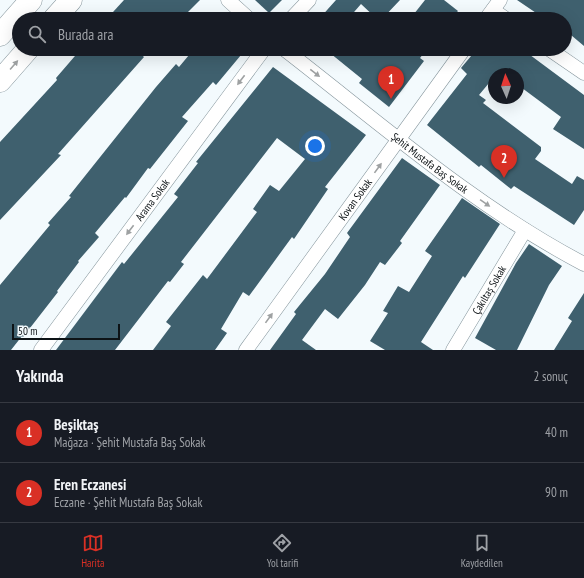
<!DOCTYPE html>
<html lang="tr">
<meta charset="utf-8">
<style>
body{margin:0;font-family:"PT Sans Narrow",sans-serif;background:#20242c;color:#f1f3f6}
.compass{position:absolute;left:488px;top:68px;width:36px;height:36px;border-radius:50%;background:#171b24;box-shadow:0 4px 16px #0002;rotate:357deg}
.scale{position:absolute;left:12px;bottom:10px;width:108px;box-sizing:border-box;padding-left:4px;border:2px solid #0d1316;border-top:0;font-size:11px;line-height:14px;white-space:nowrap;color:#0d1316;-webkit-text-stroke:3px #f3fafd;paint-order:stroke}
.you{position:absolute;left:315px;top:146px;width:14px;height:14px;margin:-10px;border:3px solid #fff;border-radius:50%;background:#1a73e8;box-shadow:0 0 0 6px #1a73e833}
.badge{display:grid;place-items:center;width:26px;height:26px;border-radius:50%;background:#d93025;color:#fff;font-size:13px;font-weight:700}
.pin{position:absolute;translate:-50% -33px;filter:drop-shadow(0 1px 2px #0008)}
.pin::after{content:'';position:absolute;top:21px;width:14px;height:12px;background:inherit;clip-path:polygon(0 0,100% 0,50% 100%)}
.list{margin:0;padding:0;list-style:none}
h2{display:flex;justify-content:space-between;align-items:center;height:52px;margin:0;padding:0 16px;font-size:17px}
h2 small{font-size:13px;font-weight:400;color:#9ea1a6}
.list li{display:grid;grid-template-columns:26px 1fr auto;gap:12px;align-items:center;box-sizing:border-box;height:60px;padding:0 16px;border-top:1px solid #363941}
.list b{display:block;font-size:15px;white-space:nowrap}
.list p{margin:0;font-size:13px;white-space:nowrap;color:#9ea1a6}
.list em{font-size:13px;font-style:normal;color:#9ea1a6}
.icon{flex:none;width:22px;height:22px;fill:none;stroke:currentColor;stroke-width:2;stroke-linecap:round;stroke-linejoin:round}
.map{position:relative;flex:none;width:584px;height:350px;overflow:hidden}
.search{position:absolute;background:#171b24;box-shadow:0 4px 16px #0002;left:12px;right:12px;top:12px;height:44px;display:flex;align-items:center;gap:10px;box-sizing:border-box;padding:0 14px;border-radius:22px;color:#9ea1a6;font-size:15px}
.sheet{height:172px;background:#171b24}
nav{display:flex;justify-content:space-around;align-items:center;box-sizing:border-box;height:56px;border-top:1px solid #363941;background:#171b24;font-size:11px;color:#9ea1a6}
nav a{display:grid;justify-items:center;gap:2px}
nav .on{color:#d93025}
.map>svg:first-child{display:block}
.building{fill:#3f606e}
.lines{fill:none;stroke-linecap:round;stroke-linejoin:round}
.minor-casing{stroke:#84949b;stroke-width:15}
.trunk-casing{stroke:#84949b;stroke-width:23}
.minor{stroke:#fff;stroke-width:14}
.trunk{stroke:#fff;stroke-width:22}
.oneway{fill:#9ea1a2}
.labels{text-anchor:middle;stroke-width:4;stroke-linejoin:round;paint-order:stroke}
.street-label{font-size:11px;fill:#0d1316;stroke:#f3fafd}
</style>
<div class="map">
<svg width="584" height="350" viewBox="0 0 584 350">
<rect width="100%" height="100%" fill="#f3fafd"/>
<g class="building">
<path d="M124,0H200L181,19H121L113,12Z"/>
<path d="M255,0H282L269,13Z"/>
<path d="M336,0H400L382,19H377L361,4L348,19H319Z"/>
<path d="M425,0H444L458,11L451,19H410Z"/>
<path d="M517,0H584V46L565,30V19H545Z"/>
<path d="M81,49H135L144,57L58,154L61,155L0,220V142L57,80L56,78Z"/>
<path d="M194,49H246L216,85L213,82L182,117L188,121L150,169L148,168L126,198L125,197L95,233L99,237L78,261L79,262L57,291L58,292L23,337L22,336L11,350H0V285L50,225L48,223L71,197L69,196L156,87L176,64L179,67Z"/>
<path d="M325,49H427L420,58L424,61L389,107L359,83L362,79Z"/>
<path d="M477,49H522L584,95V149L553,129L561,117L518,85V74H494V77L479,95L486,100L483,103L541,147V151L535,159L572,184L577,176L584,180V210L574,225L514,186L511,189L481,165L479,167L427,125L467,74L461,68Z"/>
<path d="M273,67L366,135L325,187L328,189L294,239L292,237L249,296L243,292L221,329L227,333L215,350H153L171,326L166,322L203,275L207,279L257,212L253,209L270,185L279,191L305,159L277,138L181,262L184,264L170,282L168,281L115,350H56L122,262L124,264L178,197L174,194L198,163L196,162Z"/>
<path d="M402,158L440,185L400,241L402,243L385,265L380,262L365,285L338,319L325,309L302,340L316,350H270L296,314L294,312L325,274L350,237L347,233Z"/>
<path d="M462,198L500,224L465,278L463,276L421,342L433,350H385L370,341L388,313L383,311L398,286L409,292L432,256L425,251Z"/>
<path d="M529,244L562,266L549,285L517,350H496L475,338L516,263Z"/>
<path d="M584,293V350H554L572,321L568,318Z"/>
</g>
<g class="lines">
<g class="minor-casing">
<g id="minor">
<path d="M228,0L249,19"/>
<path d="M493,10L506,19"/>
<path d="M291,19L309,0"/>
<path d="M486,19L500,0"/>
<path id="s1" d="M284,49C381,124 475,207 584,264"/>
<path d="M549,49L584,73"/>
<path id="s2" d="M41,350L264,49"/>
<path id="s3" d="M246,350L464,49"/>
<path id="s4" d="M453,350L525,230"/>
</g>
</g>
<g class="trunk-casing">
<g id="trunk">
<path d="M54,19L71,0"/>
<path d="M0,35L31,0"/>
<path d="M0,81L28,49"/>
</g>
</g>
<use href="#minor" class="minor"/>
<use href="#trunk" class="trunk"/>
</g>
<defs><path id="oneway-solid" d="M-6-.8H1V-3.2L6.5 0L1 3.2V.8H-6Z"/></defs>
<g class="oneway">
<use href="#oneway-solid" transform="translate(14 65) rotate(-49)"/>
<use href="#oneway-solid" transform="translate(315 73) rotate(38)"/>
<use href="#oneway-solid" transform="translate(241 80) rotate(127)"/>
<use href="#oneway-solid" transform="translate(378 168) rotate(-54)"/>
<use href="#oneway-solid" transform="translate(485 203) rotate(35)"/>
<use href="#oneway-solid" transform="translate(130 230) rotate(127)"/>
<use href="#oneway-solid" transform="translate(269 318) rotate(-54)"/>
</g>
<g class="labels">
<g class="street-label">
<text dy="4" stroke="none"><textPath href="#s1" startOffset="185">Şehit Mustafa Baş Sokak</textPath></text>
<text dy="4" stroke="none"><textPath href="#s3" startOffset="186">Kovan Sokak</textPath></text>
<text dy="4" stroke="none"><textPath href="#s2" startOffset="187">Arama Sokak</textPath></text>
<text dy="4" stroke="none"><textPath href="#s4" startOffset="70">Çakıltaş Sokak</textPath></text>
</g>
</g>
</svg>
<svg class="compass" viewBox="-18 -18 36 36"><path d="M0-13l5 13h-10z" fill="#e53935"/><path d="M0 13l5-13h-10z" fill="#9ea1a6"/></svg>
<div class="scale">50 m</div>
<div class="you"></div>
<div class="pin badge" style="left:391px;top:99px">1</div>
<div class="pin badge" style="left:504px;top:178px">2</div>
<div class="search"><svg class="icon" aria-label="search" viewBox="0 0 24 24"><circle cx="10" cy="10" r="6"/><path d="M15 15l6 6"/></svg>Burada ara</div>
</div>
<section class="sheet">
<h2>Yakında<small>2 sonuç</small></h2>
<ul class="list">
<li><span class="badge">1</span><div><b>Beşiktaş</b><p>Mağaza · Şehit Mustafa Baş Sokak</p></div><em>40 m</em></li>
<li><span class="badge">2</span><div><b>Eren Eczanesi</b><p>Eczane · Şehit Mustafa Baş Sokak</p></div><em>90 m</em></li>
</ul>
</section>
<nav>
<a class="on"><svg class="icon" aria-label="map" viewBox="0 0 24 24"><path d="M3 6l6-2 6 2 6-2v14l-6 2-6-2-6 2zM9 4v14M15 6v14"/></svg>Harita</a>
<a><svg class="icon" aria-label="directions" viewBox="0 0 24 24"><path d="M12 3l9 9-9 9-9-9zM9 14v-3h6M13 9l2 2-2 2"/></svg>Yol tarifi</a>
<a><svg class="icon" aria-label="saved" viewBox="0 0 24 24"><path d="M7 4h10v16l-5-4-5 4z"/></svg>Kaydedilen</a>
</nav>
